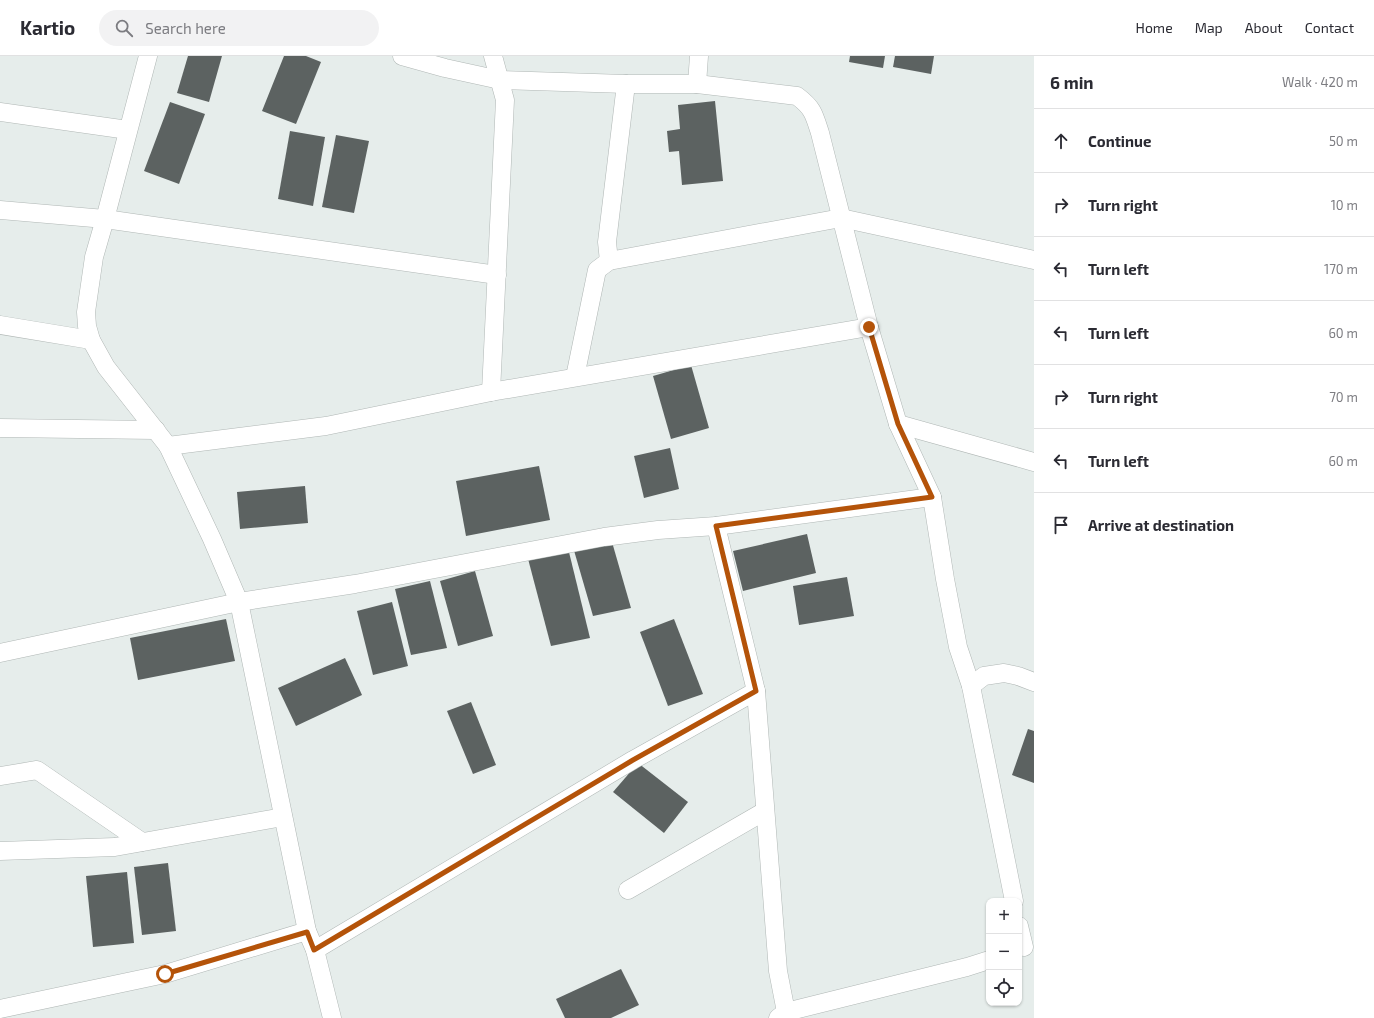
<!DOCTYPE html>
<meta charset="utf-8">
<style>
body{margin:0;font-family:"Exo 2",sans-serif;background:#f2f2f3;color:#2b2b33}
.controls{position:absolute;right:12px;bottom:12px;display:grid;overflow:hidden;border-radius:8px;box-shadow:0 1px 3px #0004}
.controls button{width:36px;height:36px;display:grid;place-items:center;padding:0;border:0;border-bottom:1px solid #e1e1e2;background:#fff;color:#2b2b33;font:20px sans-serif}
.stop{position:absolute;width:12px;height:12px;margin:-9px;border:3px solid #b45309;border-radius:50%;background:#fff}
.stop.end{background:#b45309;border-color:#fff;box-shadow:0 1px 4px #0008}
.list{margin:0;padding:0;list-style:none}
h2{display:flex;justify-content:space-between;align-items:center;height:52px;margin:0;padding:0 16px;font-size:17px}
h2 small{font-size:13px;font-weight:400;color:#7c7c81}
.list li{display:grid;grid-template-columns:26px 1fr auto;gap:12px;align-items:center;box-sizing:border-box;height:64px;padding:0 16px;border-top:1px solid #e1e1e2}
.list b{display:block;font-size:15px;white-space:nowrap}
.list em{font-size:13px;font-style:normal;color:#7c7c81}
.icon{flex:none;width:22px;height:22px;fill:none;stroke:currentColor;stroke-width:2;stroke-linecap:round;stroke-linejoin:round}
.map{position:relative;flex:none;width:1034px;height:962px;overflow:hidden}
header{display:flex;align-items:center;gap:24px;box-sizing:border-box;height:56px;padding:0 20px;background:#fff;border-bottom:1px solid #e1e1e2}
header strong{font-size:19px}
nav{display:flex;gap:22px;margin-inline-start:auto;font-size:14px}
.search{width:280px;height:36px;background:#f2f2f3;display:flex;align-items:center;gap:10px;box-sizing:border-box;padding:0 14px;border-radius:22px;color:#7c7c81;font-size:15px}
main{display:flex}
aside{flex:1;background:#fff}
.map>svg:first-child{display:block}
.building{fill:#5c6261}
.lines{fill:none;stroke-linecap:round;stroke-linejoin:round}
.minor-casing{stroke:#b0b7b5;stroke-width:19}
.minor{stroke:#fff;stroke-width:18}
.route{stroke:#b45309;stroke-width:5}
</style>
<header>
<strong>Kartio</strong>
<div class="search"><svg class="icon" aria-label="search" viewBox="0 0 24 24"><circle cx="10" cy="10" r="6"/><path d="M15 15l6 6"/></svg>Search here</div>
<nav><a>Home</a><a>Map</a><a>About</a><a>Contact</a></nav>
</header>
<main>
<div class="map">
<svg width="1034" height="962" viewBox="0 0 1034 962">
<rect width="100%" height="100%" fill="#e6edeb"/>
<g class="building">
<path d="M188,0H222L209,46L177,37Z"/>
<path d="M284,0H306L321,6L296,68L262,55Z"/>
<path d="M850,0H885L883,12L849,6Z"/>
<path d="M895,0H934L931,18L893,11Z"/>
<path d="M715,45L723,125L682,129L679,95L669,96L667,75L680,73L678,49Z"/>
<path d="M170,46L205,58L179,128L144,115Z"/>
<path d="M290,75L325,81L313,150L278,143Z"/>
<path d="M336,79L369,85L354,157L322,151Z"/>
<path d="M691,309L709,372L671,383L653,320Z"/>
<path d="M670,392L679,433L644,442L634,400Z"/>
<path d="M539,410L550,464L466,480L456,425Z"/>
<path d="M305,430L308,467L240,473L237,436Z"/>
<path d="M807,478L816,517L743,535L733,495Z"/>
<path d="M612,486L631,552L593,560L573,491Z"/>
<path d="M568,492L590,582L551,590L527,499Z"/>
<path d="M475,515L493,580L458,590L440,525Z"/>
<path d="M847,521L854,560L799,569L793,530Z"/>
<path d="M430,525L447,592L411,599L395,533Z"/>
<path d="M392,546L408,610L373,619L357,555Z"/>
<path d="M226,563L235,605L138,624L130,582Z"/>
<path d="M674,563L703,638L668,650L640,576Z"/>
<path d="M345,602L362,639L296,670L278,632Z"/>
<path d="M471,646L496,709L473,718L447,655Z"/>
<path d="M1028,673L1034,675V727L1012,719Z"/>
<path d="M638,707L688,746L664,777L613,736Z"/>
<path d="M168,807L176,875L142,879L134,811Z"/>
<path d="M127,816L134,887L93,891L86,820Z"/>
<path d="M621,913L639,949L611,962H565L556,943Z"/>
</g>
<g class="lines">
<g class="minor-casing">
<g id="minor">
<path d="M148,0L105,163L94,201L86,256L87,270L91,284L106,311L168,390L212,483L239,546L307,875L315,894L332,962"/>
<path d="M402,0L445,12L500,24L626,28H697L797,40C813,52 814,58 820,77L869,271L898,368L932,441L945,523L958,591L971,630L1014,845"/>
<path d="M697,28L699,0"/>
<path d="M0,56L128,74"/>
<path d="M0,154L105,163L497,219"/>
<path d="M609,205L607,186L626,28"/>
<path d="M0,269L91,284"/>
<path d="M575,321L597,214L609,205L841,162L1034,204"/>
<path d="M491,336L505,44L493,0"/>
<path d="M898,368L1034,406"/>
<path d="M0,372L156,374"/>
<path d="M168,390L326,370L491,336L869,271"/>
<path d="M716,470L756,635L778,915L786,956"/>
<path d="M0,597L239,546L355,528L604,481L658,474L716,470L932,441"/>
<path d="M971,630L984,620L1004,617L1018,620L1034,626"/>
<path d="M0,720L37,714L142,786"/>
<path d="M0,795L115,791L283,761"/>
<path d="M628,834L765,755"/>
<path d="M1019,870L1024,891"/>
<path d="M315,894L633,704L756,635"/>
<path d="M0,953L165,918L307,875"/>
<path d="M778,962L786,956L967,911L989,904"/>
</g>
</g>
<use href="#minor" class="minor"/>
</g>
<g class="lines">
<path class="route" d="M165,918L307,876L314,894L633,704L756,635L716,470L932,441L898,368L869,271"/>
</g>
</svg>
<div class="controls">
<button>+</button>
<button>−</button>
<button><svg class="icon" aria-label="locate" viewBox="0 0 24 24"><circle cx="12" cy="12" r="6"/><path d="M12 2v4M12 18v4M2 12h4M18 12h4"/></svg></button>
</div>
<div class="stop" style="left:165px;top:918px"></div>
<div class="stop end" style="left:869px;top:271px"></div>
</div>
<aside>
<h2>6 min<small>Walk · 420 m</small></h2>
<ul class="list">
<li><svg class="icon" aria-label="ahead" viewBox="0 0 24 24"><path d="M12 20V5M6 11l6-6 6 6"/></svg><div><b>Continue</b></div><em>50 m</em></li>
<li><svg class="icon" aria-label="right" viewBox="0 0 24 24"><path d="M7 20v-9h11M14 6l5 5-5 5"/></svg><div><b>Turn right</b></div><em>10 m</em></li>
<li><svg class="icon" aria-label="left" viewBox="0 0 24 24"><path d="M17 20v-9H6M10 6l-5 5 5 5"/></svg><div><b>Turn left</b></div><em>170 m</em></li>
<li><svg class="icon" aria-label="left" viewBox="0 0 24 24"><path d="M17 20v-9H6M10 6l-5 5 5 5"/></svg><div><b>Turn left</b></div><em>60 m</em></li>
<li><svg class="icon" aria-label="right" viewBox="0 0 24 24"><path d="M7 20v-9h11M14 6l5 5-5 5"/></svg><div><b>Turn right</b></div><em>70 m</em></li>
<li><svg class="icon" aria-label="left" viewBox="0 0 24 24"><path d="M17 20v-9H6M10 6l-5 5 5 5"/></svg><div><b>Turn left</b></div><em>60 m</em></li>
<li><svg class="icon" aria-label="arrive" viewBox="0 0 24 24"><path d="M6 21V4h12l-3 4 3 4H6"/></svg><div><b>Arrive at destination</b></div></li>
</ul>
</aside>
</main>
